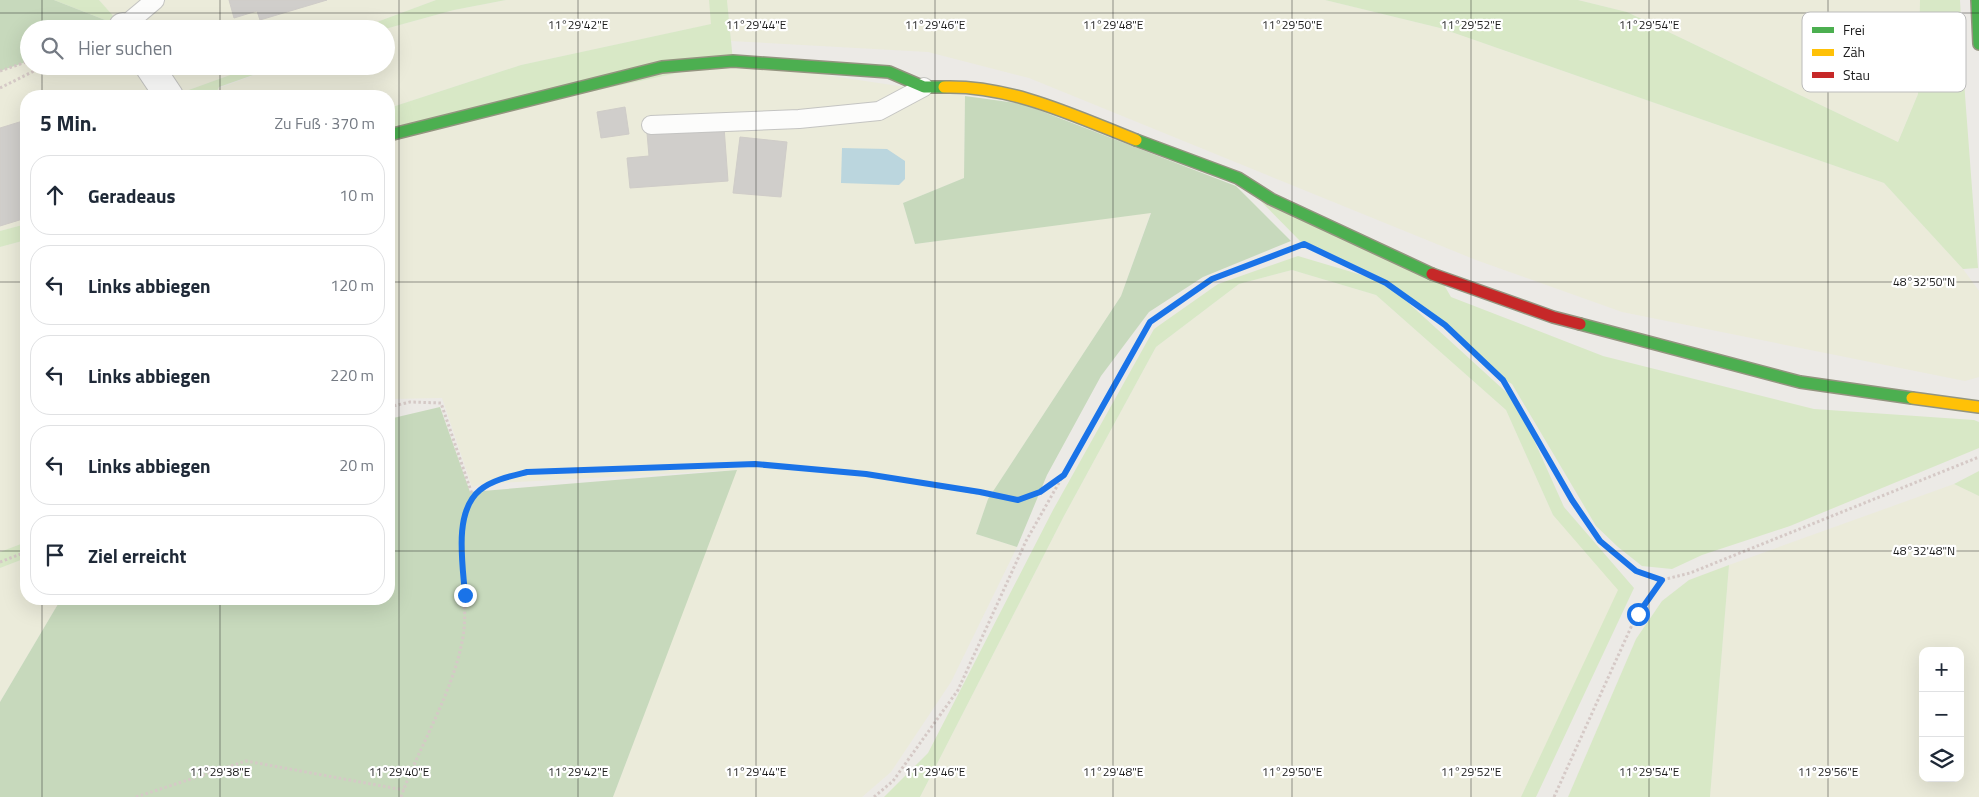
<!DOCTYPE html>
<html lang="de">
<meta charset="utf-8">
<style>
body{margin:0;font-family:"Titillium Web",sans-serif;background:#f6f6f7;color:#1f2937}
.controls{position:absolute;right:15px;bottom:15px;display:grid;overflow:hidden;border-radius:10px;box-shadow:0 5px 20px #0002}
.controls button{width:45px;height:45px;display:grid;place-items:center;padding:0;border:0;border-bottom:1px solid #e0e1e3;background:#fff;color:#1f2937;font:25px sans-serif}
.stop{position:absolute;width:15px;height:15px;margin:-11px;border:4px solid #1a73e8;border-radius:50%;background:#fff}
.stop.end{background:#1a73e8;border-color:#fff;box-shadow:0 1px 5px #0008}
.list{margin:0;padding:0;list-style:none}
h2{display:flex;justify-content:space-between;align-items:center;height:65px;margin:0;padding:0 20px;font-size:21px}
h2 small{font-size:16px;font-weight:400;color:#747a83}
.list li{display:grid;grid-template-columns:32px 1fr auto;gap:15px;align-items:center;box-sizing:border-box;height:80px;margin:0 10px 10px;padding:0 10px;border:1px solid #e0e1e3;border-radius:20px}
.list b{display:block;font-size:19px;white-space:nowrap}
.list em{font-size:16px;font-style:normal;color:#747a83}
.icon{flex:none;width:28px;height:28px;fill:none;stroke:currentColor;stroke-width:2;stroke-linecap:round;stroke-linejoin:round}
.map{position:relative;flex:none;width:1979px;height:797px;overflow:hidden}
.search{position:absolute;background:#fff;box-shadow:0 5px 20px #0002;left:20px;top:20px;width:375px;height:55px;display:flex;align-items:center;gap:12px;box-sizing:border-box;padding:0 18px;border-radius:28px;color:#747a83;font-size:19px}
.panel{position:absolute;background:#fff;box-shadow:0 5px 20px #0002;left:20px;top:90px;width:375px;height:515px;border-radius:20px}
.map>svg:first-child{display:block}
.farmland{fill:#ebebda;fill-rule:evenodd}
.grass{fill:#d8e8c6}
.forest{fill:#c7d9bc}
.water{fill:#bbd6de}
.building{fill:#d0cecb;stroke:#cfccc8}
.lines{fill:none;stroke-linecap:round;stroke-linejoin:round}
.lane-casing{stroke:#c4c4c2;stroke-width:20}
.street-casing{stroke:#c4c4c2;stroke-width:30}
.fast-casing{stroke:#93947f;stroke-width:14}
.slow-casing{stroke:#93947f;stroke-width:14}
.jam-casing{stroke:#93947f;stroke-width:14}
.path{stroke:#d5c9c6;stroke-width:3;stroke-dasharray:2.5 2.5;stroke-linecap:butt}
.lane{stroke:#fcfcfb;stroke-width:18}
.street{stroke:#fcfcfb;stroke-width:28}
.fast{stroke:#4caf50;stroke-width:11}
.slow{stroke:#ffc107;stroke-width:11}
.jam{stroke:#c62828;stroke-width:11}
.route{stroke:#1a73e8;stroke-width:6}
.ticks{fill:none;stroke:#1d1d1d;stroke-width:1;stroke-opacity:0.45}
.key{fill:#fff;stroke:#bbb;stroke-width:1}
.key-label{font-size:14px;fill:#1d1d1d}
.ticks-label{font-size:12px;text-anchor:middle;fill:#1d1d1d;stroke:#fff;stroke-width:4.5;stroke-linejoin:round;paint-order:stroke}
</style>
<div class="map">
<svg width="1979" height="797" viewBox="0 0 1979 797">
<rect width="100%" height="100%" fill="#eceae6"/>
<g class="farmland">
<path d="M99,0H436L358,29H119L122,27Z"/>
<path d="M506,0H709L712,24L521,65L389,108V96H215L219,88L279,66H386L385,29L454,10Z"/>
<path d="M727,0H1325L1440,28L1884,183L1963,269L1979,291V377L1965,381L1622,312L1476,260L1029,78L928,52L731,41Z"/>
<path d="M1578,0H1920L1918,94L1898,142L1627,12Z"/>
<path d="M29,61V66H255L172,96H26V224L0,231V71Z"/>
<path d="M733,61L965,96L964,178L903,203L915,244L1151,212L1121,296L988,499L976,534L1017,547L951,682L891,772L862,797H613L736,470L483,484L472,487L442,398L389,399V135Z"/>
<path d="M26,240V542L0,552V247Z"/>
<path d="M1292,270L1376,295L1506,410L1553,515L1619,590L1521,797H920L1064,516L1156,347L1239,284Z"/>
<path d="M1954,484L1979,496V797H1710L1729,565ZM1923,651H1960V778H1923Z"/>
<path d="M26,558V599H61L0,702V568Z"/>
</g>
<g class="grass">
<path d="M54,0H99L123,27Z"/>
<path d="M436,0H506L454,10L385,29H358Z"/>
<path d="M709,0H727L733,61L389,135V108L521,65L711,24Z"/>
<path d="M1325,0H1578L1627,12L1898,142L1918,94L1920,0H1960L1965,95L1978,268L1963,269L1884,183L1440,28Z"/>
<path d="M255,66H279L219,87L215,96H172Z"/>
<path d="M1238,178L1440,278L1451,297L1603,356L1814,409L1974,420L1979,422V448L1790,526L1702,555L1672,569L1642,566L1618,547L1596,526L1512,384L1503,379L1445,325L1391,287L1517,402L1564,507L1634,588L1536,797H1521L1618,590L1553,515L1506,410L1376,295L1292,270L1239,284L1156,347L1064,516L920,797H884L928,753L1053,510L1154,329L1218,284L1298,256L1382,281L1303,244Z"/>
<path d="M26,224V240L0,247V231Z"/>
<path d="M1979,471V496L1954,484Z"/>
<path d="M26,542V558L0,568V552Z"/>
<path d="M1729,565L1710,797H1568L1636,639L1662,601L1689,580Z"/>
</g>
<g class="forest">
<path d="M0,0H54L123,27L29,29V61L0,71Z"/>
<path d="M965,96L1023,104L1236,186L1291,241L1203,277L1149,312L1101,376L1047,475L1017,547L976,534L988,499L1121,296L1151,213L915,244L903,203L964,178Z"/>
<path d="M440,407L470,492L737,470L613,797H0V702L61,599H389V419Z"/>
</g>
<path class="water" d="M842,148L887,149L905,161V179L899,185L841,183Z"/>
<g class="building">
<path d="M229,0H327L260,20L257,11L234,18Z"/>
<path d="M625,107L629,134L601,138L597,112Z"/>
<path d="M26,120V218L0,226V128Z"/>
<path d="M724,127L728,181L630,188L627,158L649,156L647,133Z"/>
<path d="M740,137L787,142L781,197L733,193Z"/>
</g>
<g class="lines">
<g class="lane-casing">
<g id="lane">
<path d="M123,27L155,0"/>
<path d="M651,125L799,119L879,111L924,87"/>
</g>
</g>
<g class="street-casing">
<g id="street">
<path d="M123,27L124,29"/>
<path d="M149,66L169,96"/>
</g>
</g>
<g class="fast-casing">
<g id="fast">
<path d="M1977,0L1979,44"/>
<path d="M389,135L662,67L733,61L889,72L924,87H944"/>
<path d="M1136,140L1238,178L1271,199L1432,274"/>
<path d="M1580,324L1800,382L1912,398"/>
</g>
</g>
<g class="slow-casing">
<g id="slow">
<path d="M944,87C1011,85 1075,116 1136,140"/>
<path d="M1912,398L1979,407"/>
</g>
</g>
<g class="jam-casing">
<path id="jam" d="M1432,274L1553,317L1580,324"/>
</g>
<g class="path">
<path d="M0,71L29,61"/>
<path d="M0,88L44,66"/>
<path d="M1399,292L1445,325L1503,379L1572,501L1600,541L1636,571L1662,580L1690,573L1979,457"/>
<path d="M389,407L410,402L441,403L473,497"/>
<path d="M0,562L26,552"/>
<path d="M136,797L246,761L404,790"/>
<path d="M401,797C420,744 453,693 463,637C470,596 451,542 469,504C479,483 506,478 527,471L755,464L866,474L1018,500L1040,492L1064,475"/>
<path d="M874,797L893,781L958,690L1026,541L1150,322L1212,279L1303,245"/>
<path d="M1554,797L1637,614L1662,580"/>
</g>
<use href="#lane" class="lane"/>
<use href="#street" class="street"/>
<use href="#fast" class="fast"/>
<use href="#slow" class="slow"/>
<use href="#jam" class="jam"/>
</g>
<g class="lines">
<path class="route" d="M465,595C463,565 453,512 480,490C492,480 511,476 527,472L755,464L866,474L980,492L1018,500L1040,492L1064,475L1150,322L1212,279L1304,244L1386,283L1445,325L1503,380L1572,500L1600,541L1636,571L1662,580L1638,614"/>
</g>
<path class="ticks" d="M42,0V29M220,0V29M399,0V797M578,0V797M756,0V797M935,0V797M1113,0V797M1292,0V797M1471,0V797M1649,0V797M1828,0V797M0,13H1979M42,66V96M220,66V96M0,282H26M389,282H1979M0,551H26M389,551H1979M42,599V797M220,599V797"/>
<rect x="1802" y="12" width="164" height="80" rx="8" class="key"/>
<rect x="1812" y="27" width="22" height="6" fill="#4caf50"/>
<rect x="1812" y="49" width="22" height="7" fill="#ffc107"/>
<rect x="1812" y="72" width="22" height="6" fill="#c62828"/>
<g class="key-label">
<text x="1843" y="35">Frei</text>
<text x="1843" y="57">Zäh</text>
<text x="1843" y="80">Stau</text>
</g>
<g class="ticks-label">
<text x="578" y="29">11°29'42"E</text>
<text x="756" y="29">11°29'44"E</text>
<text x="935" y="29">11°29'46"E</text>
<text x="1113" y="29">11°29'48"E</text>
<text x="1292" y="29">11°29'50"E</text>
<text x="1471" y="29">11°29'52"E</text>
<text x="1649" y="29">11°29'54"E</text>
<text x="1924" y="286">48°32'50"N</text>
<text x="1924" y="555">48°32'48"N</text>
<text x="220" y="776">11°29'38"E</text>
<text x="399" y="776">11°29'40"E</text>
<text x="578" y="776">11°29'42"E</text>
<text x="756" y="776">11°29'44"E</text>
<text x="935" y="776">11°29'46"E</text>
<text x="1113" y="776">11°29'48"E</text>
<text x="1292" y="776">11°29'50"E</text>
<text x="1471" y="776">11°29'52"E</text>
<text x="1649" y="776">11°29'54"E</text>
<text x="1828" y="776">11°29'56"E</text>
</g>
</svg>
<div class="controls">
<button>+</button>
<button>−</button>
<button><svg class="icon" aria-label="layers" viewBox="0 0 24 24"><path d="M12 4l9 5-9 5-9-5zM3 14l9 5 9-5"/></svg></button>
</div>
<div class="stop" style="left:1638px;top:614px"></div>
<div class="stop end" style="left:465px;top:595px"></div>
<div class="search"><svg class="icon" aria-label="search" viewBox="0 0 24 24"><circle cx="10" cy="10" r="6"/><path d="M15 15l6 6"/></svg>Hier suchen</div>
<section class="panel">
<h2>5 Min.<small>Zu Fuß · 370 m</small></h2>
<ul class="list">
<li><svg class="icon" aria-label="ahead" viewBox="0 0 24 24"><path d="M12 20V5M6 11l6-6 6 6"/></svg><div><b>Geradeaus</b></div><em>10 m</em></li>
<li><svg class="icon" aria-label="left" viewBox="0 0 24 24"><path d="M17 20v-9H6M10 6l-5 5 5 5"/></svg><div><b>Links abbiegen</b></div><em>120 m</em></li>
<li><svg class="icon" aria-label="left" viewBox="0 0 24 24"><path d="M17 20v-9H6M10 6l-5 5 5 5"/></svg><div><b>Links abbiegen</b></div><em>220 m</em></li>
<li><svg class="icon" aria-label="left" viewBox="0 0 24 24"><path d="M17 20v-9H6M10 6l-5 5 5 5"/></svg><div><b>Links abbiegen</b></div><em>20 m</em></li>
<li><svg class="icon" aria-label="arrive" viewBox="0 0 24 24"><path d="M6 21V4h12l-3 4 3 4H6"/></svg><div><b>Ziel erreicht</b></div></li>
</ul>
</section>
</div>
